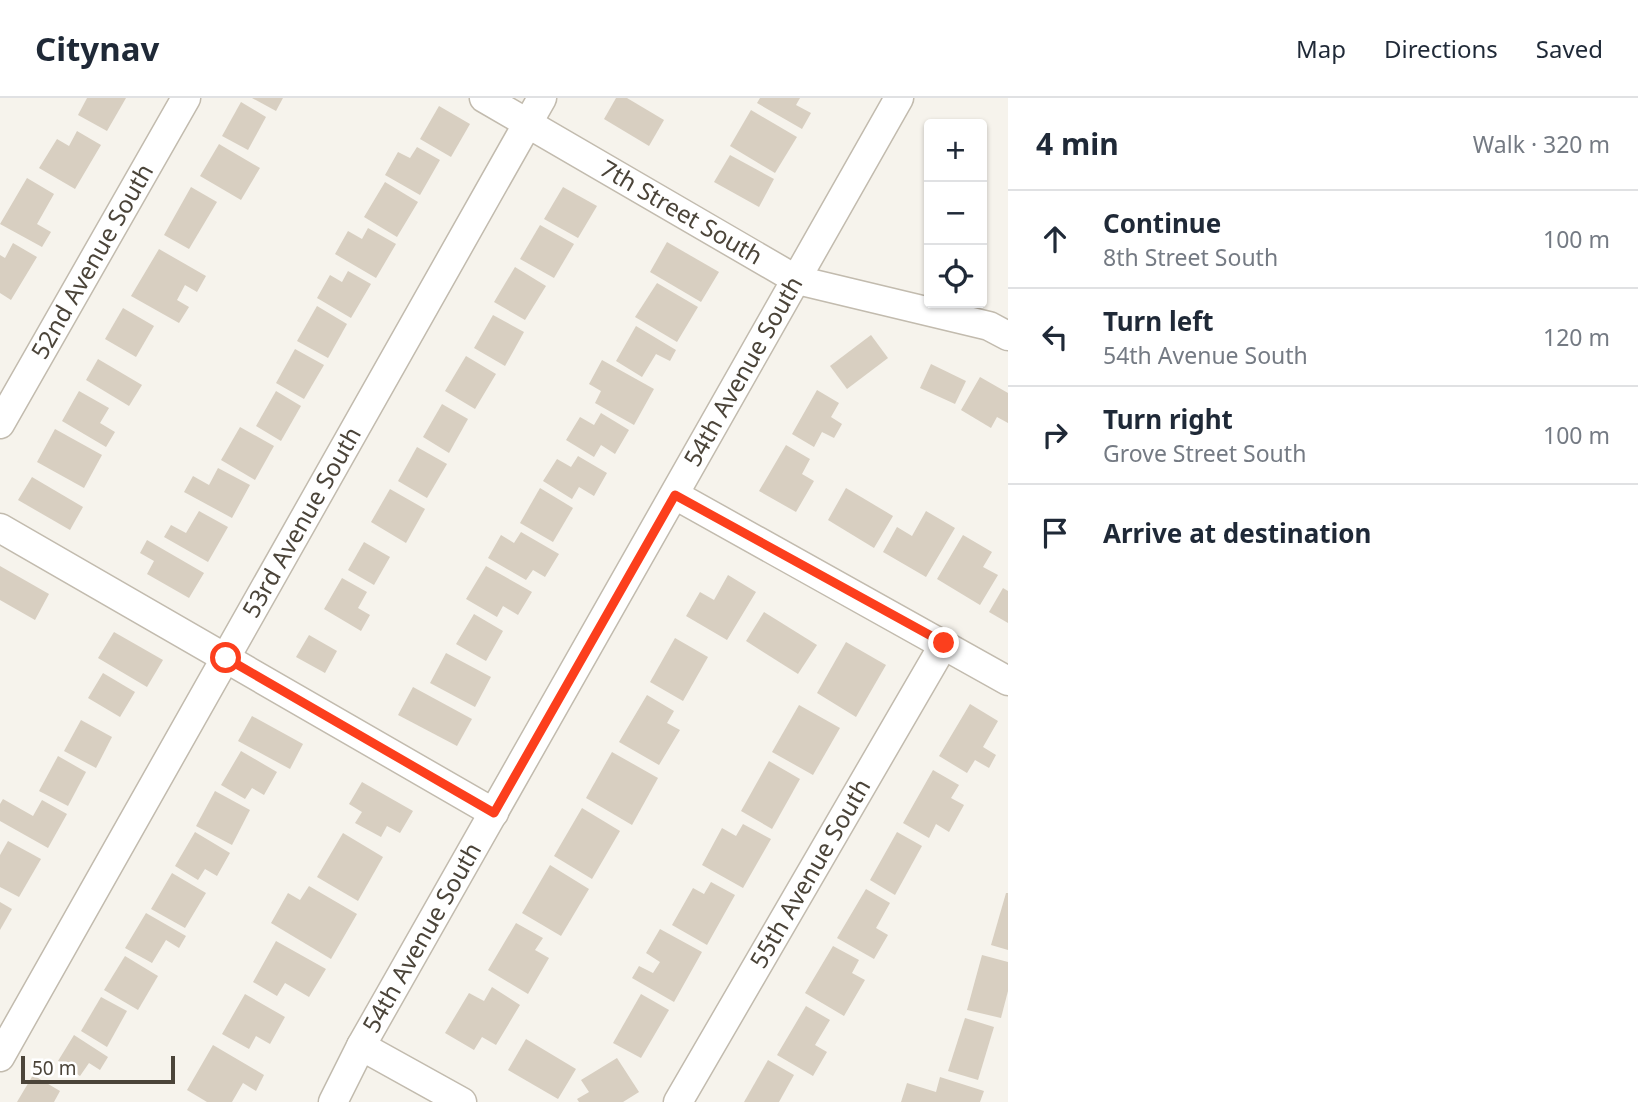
<!DOCTYPE html>
<meta charset="utf-8">
<style>
body{margin:0;font-family:"Noto Sans",sans-serif;background:#f6f6f7;color:#1f2937}
.controls{position:absolute;right:21px;top:21px;display:grid;overflow:hidden;border-radius:7px;box-shadow:0 2px 5px #0004}
.controls button{width:63px;height:63px;display:grid;place-items:center;padding:0;border:0;border-bottom:2px solid #e0e1e3;background:#fff;color:#1f2937;font:35px sans-serif}
.scale{position:absolute;left:21px;bottom:18px;width:154px;box-sizing:border-box;padding-left:7px;border:4px solid #4b4439;border-top:0;font-size:19px;line-height:24px;white-space:nowrap;color:#4b4439;-webkit-text-stroke:5px #fff;paint-order:stroke}
.stop{position:absolute;width:21px;height:21px;margin:-16px;border:5px solid #fc3f1d;border-radius:50%;background:#fff}
.stop.end{background:#fc3f1d;border-color:#fff;box-shadow:0 2px 7px #0008}
.list{margin:0;padding:0;list-style:none}
h2{display:flex;justify-content:space-between;align-items:center;height:91px;margin:0;padding:0 28px;font-size:30px}
h2 small{font-size:23px;font-weight:400;color:#747a83}
.list li{display:grid;grid-template-columns:46px 1fr auto;gap:21px;align-items:center;box-sizing:border-box;height:98px;padding:0 28px;border-top:2px solid #e0e1e3}
.list b{display:block;font-size:26px;white-space:nowrap}
.list p{margin:0;font-size:23px;white-space:nowrap;color:#747a83}
.list em{font-size:23px;font-style:normal;color:#747a83}
.icon{flex:none;width:38px;height:38px;fill:none;stroke:currentColor;stroke-width:2;stroke-linecap:round;stroke-linejoin:round}
.map{position:relative;flex:none;width:1008px;height:1004px;overflow:hidden}
header{display:flex;align-items:center;gap:42px;box-sizing:border-box;height:98px;padding:0 35px;background:#fff;border-bottom:2px solid #e0e1e3}
header strong{font-size:33px}
nav{display:flex;gap:38px;margin-inline-start:auto;font-size:24px}
main{display:flex}
aside{flex:1;background:#fff}
.map>svg:first-child{display:block}
.building{fill:#d8cfc1}
.lines{fill:none;stroke-linecap:round;stroke-linejoin:round}
.minor-casing{stroke:#c2bbae;stroke-width:31}
.minor{stroke:#fff;stroke-width:28}
.route{stroke:#fc3f1d;stroke-width:9}
.labels{text-anchor:middle;stroke-width:6;stroke-linejoin:round;paint-order:stroke}
.street-label{font-size:24px;fill:#4b4439;stroke:#fff}
</style>
<header>
<strong>Citynav</strong>
<nav><a>Map</a><a>Directions</a><a>Saved</a></nav>
</header>
<main>
<div class="map">
<svg width="1008" height="1004" viewBox="0 0 1008 1004">
<rect width="100%" height="100%" fill="#f6f3ec"/>
<g class="building">
<path d="M87,0H126L107,33L78,17Z"/>
<path d="M252,0H283L276,13Z"/>
<path d="M616,0H627L664,22L649,48L604,21Z"/>
<path d="M760,0H800L796,7L811,15L802,31L757,5Z"/>
<path d="M241,4L266,19L248,52L222,38Z"/>
<path d="M439,8L470,26L451,59L420,41Z"/>
<path d="M751,12L797,39L775,75L730,48Z"/>
<path d="M77,33L101,47L75,91L39,70L57,41L69,48Z"/>
<path d="M219,46L260,70L241,102L200,78Z"/>
<path d="M417,49L440,62L420,97L385,77L398,54L410,60Z"/>
<path d="M730,57L774,81L759,109L714,84Z"/>
<path d="M27,80L54,96L37,126L51,134L42,149L0,126Z"/>
<path d="M385,84L418,104L397,139L364,119Z"/>
<path d="M191,89L217,104L189,151L164,137Z"/>
<path d="M563,89L597,108L578,140L544,121Z"/>
<path d="M540,127L574,146L554,180L520,161Z"/>
<path d="M368,130L396,146L376,180L335,156L348,133L362,141Z"/>
<path d="M667,144L719,174L701,204L650,174Z"/>
<path d="M13,145L37,159L11,202L0,195V157L5,160Z"/>
<path d="M159,151L206,178L197,194L185,187L177,202L189,209L179,225L131,198Z"/>
<path d="M515,169L546,188L525,222L494,204Z"/>
<path d="M348,173L371,186L351,220L317,200L330,177L342,184Z"/>
<path d="M657,185L698,209L677,244L635,219Z"/>
<path d="M317,208L347,226L328,260L297,243Z"/>
<path d="M123,210L154,228L136,259L105,241Z"/>
<path d="M493,217L524,234L505,268L474,250Z"/>
<path d="M636,228L676,252L670,263L656,256L642,279L616,263Z"/>
<path d="M871,237L888,260L847,291L830,268Z"/>
<path d="M295,251L324,267L304,301L276,285Z"/>
<path d="M466,258L496,276L475,311L445,293Z"/>
<path d="M98,261L142,287L129,308L86,282Z"/>
<path d="M602,262L654,291L634,327L595,305L601,293L589,286Z"/>
<path d="M931,266L966,283L955,306L920,290Z"/>
<path d="M980,279L1008,295V325L997,319L991,330L961,312Z"/>
<path d="M817,292L839,305L831,319L842,326L834,340L822,334L814,349L792,336Z"/>
<path d="M79,293L109,310L100,325L115,334L106,349L62,323Z"/>
<path d="M276,293L301,308L281,343L256,328Z"/>
<path d="M442,306L468,321L449,355L423,339Z"/>
<path d="M601,315L629,332L615,356L601,347L594,359L566,342L580,319L594,327Z"/>
<path d="M240,329L274,348L255,382L221,362Z"/>
<path d="M55,331L102,357L84,390L37,364Z"/>
<path d="M786,347L810,361L802,376L814,383L796,414L759,393Z"/>
<path d="M417,349L447,366L427,400L398,383Z"/>
<path d="M578,358L607,375L594,398L579,389L572,401L543,383L557,361L571,369Z"/>
<path d="M218,370L250,387L232,420L184,394L193,378L209,387Z"/>
<path d="M32,379L83,409L70,432L18,402Z"/>
<path d="M540,390L573,410L553,444L520,425Z"/>
<path d="M846,390L893,418L874,450L828,422Z"/>
<path d="M390,391L425,411L406,445L371,424Z"/>
<path d="M199,413L228,429L208,464L164,439L171,427L186,435Z"/>
<path d="M926,413L955,430L926,479L883,454L897,429L912,438Z"/>
<path d="M521,434L559,456L545,479L533,472L526,482L488,460L501,437L514,445Z"/>
<path d="M963,437L992,454L983,469L998,477L980,507L937,481Z"/>
<path d="M147,442L204,475L189,500L147,476L154,463L140,455Z"/>
<path d="M364,444L390,459L374,487L348,472Z"/>
<path d="M0,468L49,496L35,522L0,502Z"/>
<path d="M486,468L532,494L518,517L503,508L497,519L466,501Z"/>
<path d="M728,477L756,494L727,542L686,518L700,494L714,502Z"/>
<path d="M342,480L367,494L358,510L370,517L361,533L324,511Z"/>
<path d="M1003,490L1008,493V525L989,514Z"/>
<path d="M764,514L817,547L798,576L746,543Z"/>
<path d="M474,516L503,533L486,563L456,546Z"/>
<path d="M114,534L163,562L147,589L98,560Z"/>
<path d="M309,537L337,553L325,575L296,559Z"/>
<path d="M675,540L708,559L683,603L650,584Z"/>
<path d="M846,544L886,567L856,619L817,595Z"/>
<path d="M446,555L491,579L475,609L430,585Z"/>
<path d="M103,575L135,594L120,619L88,600Z"/>
<path d="M413,589L472,621L457,648L398,617Z"/>
<path d="M647,597L674,613L667,625L680,632L659,667L619,644Z"/>
<path d="M970,606L998,623L983,649L996,657L989,670L975,662L967,675L939,658Z"/>
<path d="M799,607L840,630L813,677L772,654Z"/>
<path d="M252,618L303,646L290,671L238,643Z"/>
<path d="M81,622L112,639L96,670L64,653Z"/>
<path d="M241,653L277,674L264,697L252,690L245,701L221,687Z"/>
<path d="M612,654L658,680L632,727L586,700Z"/>
<path d="M58,658L86,674L68,708L39,693Z"/>
<path d="M769,663L800,681L772,731L741,713Z"/>
<path d="M933,672L959,687L951,700L964,707L949,734L936,726L929,740L903,725Z"/>
<path d="M362,684L413,713L400,735L387,728L381,739L355,725L362,714L349,706Z"/>
<path d="M215,693L250,712L232,747L196,728Z"/>
<path d="M3,701L33,718L42,702L67,716L48,750L0,723V706Z"/>
<path d="M582,710L620,733L592,781L554,758Z"/>
<path d="M743,726L771,741L743,790L702,767L722,730L736,738Z"/>
<path d="M195,734L230,755L217,778L205,771L198,782L175,768Z"/>
<path d="M897,734L922,748L895,797L870,782Z"/>
<path d="M343,735L383,759L358,803L317,779Z"/>
<path d="M8,743L41,761L19,799L0,789V757Z"/>
<path d="M550,767L589,791L561,838L522,815Z"/>
<path d="M172,775L206,795L185,830L151,811Z"/>
<path d="M711,784L735,797L707,847L672,827L693,790L704,796Z"/>
<path d="M309,788L357,816L331,861L271,825L288,795L300,802Z"/>
<path d="M866,791L890,805L876,830L888,837L874,861L837,840Z"/>
<path d="M1006,795H1008V852L991,847Z"/>
<path d="M0,804L12,811L0,832Z"/>
<path d="M146,815L186,838L179,850L166,842L152,865L125,850Z"/>
<path d="M516,825L543,840L535,852L549,860L528,896L488,872Z"/>
<path d="M660,831L702,854L674,904L632,880L639,868L653,875L660,864L646,855Z"/>
<path d="M276,843L326,871L309,899L285,885L277,898L253,884Z"/>
<path d="M833,848L859,862L852,875L865,882L844,918L805,895Z"/>
<path d="M982,857L1008,864V893L1001,920L967,912Z"/>
<path d="M125,858L158,878L138,912L104,892Z"/>
<path d="M492,889L520,907L496,947L482,939L474,952L445,935L469,895L484,903Z"/>
<path d="M245,896L285,919L270,946L256,938L249,951L222,936Z"/>
<path d="M641,896L669,912L641,960L613,945Z"/>
<path d="M101,899L127,913L107,949L81,933Z"/>
<path d="M806,908L830,922L815,947L827,954L813,978L777,957Z"/>
<path d="M965,920L994,929L978,982L948,973Z"/>
<path d="M74,937L108,959L100,972L89,965L80,978L58,963Z"/>
<path d="M526,941L576,971L558,1001L508,972Z"/>
<path d="M213,947L264,977L256,993L243,985L232,1004H207L187,992Z"/>
<path d="M617,960L639,994L623,1004H579L577,1001L589,994L581,982Z"/>
<path d="M768,962L794,977L779,1004H744Z"/>
<path d="M33,977L60,993L54,1004H17Z"/>
<path d="M940,979L984,993L980,1004H901L907,985L936,994Z"/>
</g>
<g class="lines">
<g class="minor-casing">
<g id="minor">
<path id="s1" d="M484,0L797,182L989,228L1008,238"/>
<path id="s2" d="M0,326L186,0"/>
<path d="M675,397L1008,583"/>
<path d="M0,430L494,715"/>
<path d="M361,948L462,1004"/>
<path id="s3" d="M0,959L542,0"/>
<path id="s4" d="M333,1004L361,948L899,0"/>
<path id="s5" d="M678,1004L944,546"/>
</g>
</g>
<use href="#minor" class="minor"/>
</g>
<g class="lines">
<path class="route" d="M226,560L494,715L675,397L944,545"/>
</g>
<g class="labels">
<g class="street-label">
<text dy="8" stroke="none"><textPath href="#s1" startOffset="228">7th Street South</textPath></text>
<text dy="8" stroke="none"><textPath href="#s2" startOffset="187">52nd Avenue South</textPath></text>
<text dy="8" stroke="none"><textPath href="#s4" startOffset="838">54th Avenue South</textPath></text>
<text dy="8" stroke="none"><textPath href="#s3" startOffset="614">53rd Avenue South</textPath></text>
<text dy="8" stroke="none"><textPath href="#s5" startOffset="264">55th Avenue South</textPath></text>
<text dy="8" stroke="none"><textPath href="#s4" startOffset="187">54th Avenue South</textPath></text>
</g>
</g>
</svg>
<div class="controls">
<button>+</button>
<button>−</button>
<button><svg class="icon" aria-label="locate" viewBox="0 0 24 24"><circle cx="12" cy="12" r="6"/><path d="M12 2v4M12 18v4M2 12h4M18 12h4"/></svg></button>
</div>
<div class="scale">50 m</div>
<div class="stop" style="left:226px;top:560px"></div>
<div class="stop end" style="left:944px;top:545px"></div>
</div>
<aside>
<h2>4 min<small>Walk · 320 m</small></h2>
<ul class="list">
<li><svg class="icon" aria-label="ahead" viewBox="0 0 24 24"><path d="M12 20V5M6 11l6-6 6 6"/></svg><div><b>Continue</b><p>8th Street South</p></div><em>100 m</em></li>
<li><svg class="icon" aria-label="left" viewBox="0 0 24 24"><path d="M17 20v-9H6M10 6l-5 5 5 5"/></svg><div><b>Turn left</b><p>54th Avenue South</p></div><em>120 m</em></li>
<li><svg class="icon" aria-label="right" viewBox="0 0 24 24"><path d="M7 20v-9h11M14 6l5 5-5 5"/></svg><div><b>Turn right</b><p>Grove Street South</p></div><em>100 m</em></li>
<li><svg class="icon" aria-label="arrive" viewBox="0 0 24 24"><path d="M6 21V4h12l-3 4 3 4H6"/></svg><div><b>Arrive at destination</b></div></li>
</ul>
</aside>
</main>
